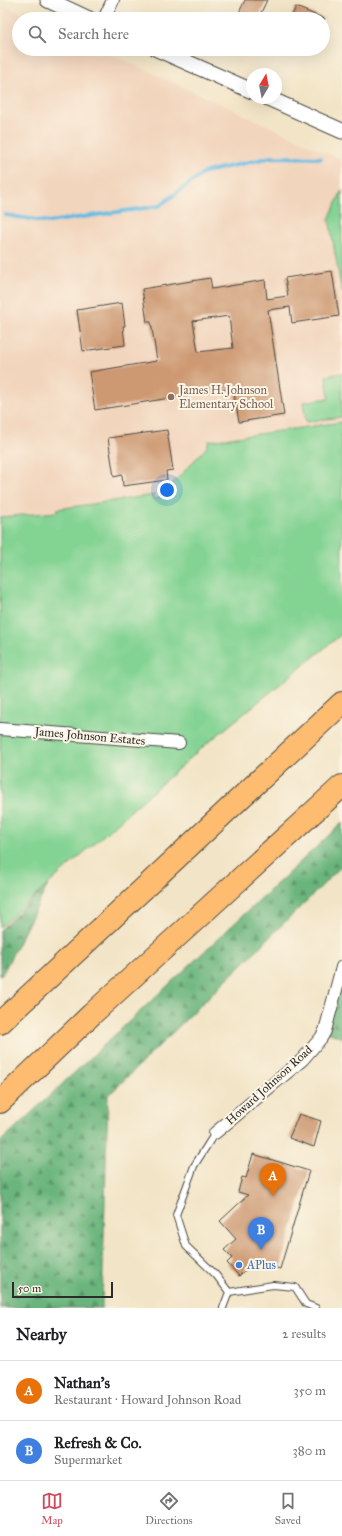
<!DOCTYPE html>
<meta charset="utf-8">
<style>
body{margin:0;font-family:"IM FELL Great Primer",serif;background:#f6f6f6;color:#202124}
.compass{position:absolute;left:246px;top:68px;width:36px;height:36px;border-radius:50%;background:#fff;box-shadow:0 4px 16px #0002;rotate:10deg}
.scale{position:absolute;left:12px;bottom:10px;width:101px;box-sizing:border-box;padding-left:4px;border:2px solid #2b2b2b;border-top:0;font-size:11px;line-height:14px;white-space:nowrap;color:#2b2b2b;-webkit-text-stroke:3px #fcf5e5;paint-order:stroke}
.you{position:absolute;left:167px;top:490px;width:14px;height:14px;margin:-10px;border:3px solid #fff;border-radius:50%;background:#1a73e8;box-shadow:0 0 0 6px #1a73e833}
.badge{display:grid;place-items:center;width:26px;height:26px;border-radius:50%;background:#d1495b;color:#fff;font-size:13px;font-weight:700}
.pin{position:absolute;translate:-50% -33px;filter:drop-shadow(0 1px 2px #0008)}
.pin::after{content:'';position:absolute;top:21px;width:14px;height:12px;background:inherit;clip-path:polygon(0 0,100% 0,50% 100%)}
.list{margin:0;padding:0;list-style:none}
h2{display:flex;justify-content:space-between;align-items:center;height:52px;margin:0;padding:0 16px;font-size:17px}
h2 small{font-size:13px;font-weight:400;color:#757577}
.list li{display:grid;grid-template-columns:26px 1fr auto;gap:12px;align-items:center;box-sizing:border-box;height:60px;padding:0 16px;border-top:1px solid #e0e0e0}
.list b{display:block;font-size:15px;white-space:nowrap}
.list p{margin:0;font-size:13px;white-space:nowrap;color:#757577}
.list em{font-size:13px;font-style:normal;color:#757577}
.icon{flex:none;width:22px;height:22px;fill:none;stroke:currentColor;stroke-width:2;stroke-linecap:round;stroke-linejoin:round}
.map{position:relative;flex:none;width:342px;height:1308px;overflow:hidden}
.search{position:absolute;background:#fff;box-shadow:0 4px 16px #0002;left:12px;right:12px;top:12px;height:44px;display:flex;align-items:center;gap:10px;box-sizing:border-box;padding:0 14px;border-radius:22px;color:#757577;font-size:15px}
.sheet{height:172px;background:#fff}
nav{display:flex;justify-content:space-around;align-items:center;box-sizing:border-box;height:56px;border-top:1px solid #e0e0e0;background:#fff;font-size:11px;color:#757577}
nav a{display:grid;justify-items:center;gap:2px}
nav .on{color:#d1495b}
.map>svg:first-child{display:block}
.built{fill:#f2d5bd}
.green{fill:#83d393;stroke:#577f5f}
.forest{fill:url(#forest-firs);stroke:#4a7054}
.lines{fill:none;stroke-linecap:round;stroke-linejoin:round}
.stream{stroke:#65bbe2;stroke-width:4}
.building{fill:#cd9972;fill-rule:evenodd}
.service-casing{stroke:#494742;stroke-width:8}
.minor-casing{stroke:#494742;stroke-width:14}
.tertiary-casing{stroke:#494742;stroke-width:17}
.motorway-casing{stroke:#494742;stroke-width:24}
.service{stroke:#fff;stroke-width:6}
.minor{stroke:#fff;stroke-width:12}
.tertiary{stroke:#fff;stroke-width:15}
.motorway{stroke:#febc70;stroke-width:22}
.education-dot{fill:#8d6e63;stroke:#fcf5e5;stroke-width:1.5}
.shop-dot{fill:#3f7fe0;stroke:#fcf5e5;stroke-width:1.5}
.labels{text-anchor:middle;stroke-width:4;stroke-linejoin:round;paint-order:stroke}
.education-label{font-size:12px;fill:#785e54;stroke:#fcf5e5;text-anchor:start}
.street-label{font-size:12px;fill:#2b2b2b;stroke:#fcf5e5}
.shop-label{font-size:12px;fill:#366cbe;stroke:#fcf5e5;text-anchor:start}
</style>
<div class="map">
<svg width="342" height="1308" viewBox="0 0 342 1308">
<defs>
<pattern id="forest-firs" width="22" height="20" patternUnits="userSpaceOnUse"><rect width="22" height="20" fill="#6ab57d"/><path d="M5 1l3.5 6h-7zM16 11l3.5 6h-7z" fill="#579367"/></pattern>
</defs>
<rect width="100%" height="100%" fill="#fcf5e5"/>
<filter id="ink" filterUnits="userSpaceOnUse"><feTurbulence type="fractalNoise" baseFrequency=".025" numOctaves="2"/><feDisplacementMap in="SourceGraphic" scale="8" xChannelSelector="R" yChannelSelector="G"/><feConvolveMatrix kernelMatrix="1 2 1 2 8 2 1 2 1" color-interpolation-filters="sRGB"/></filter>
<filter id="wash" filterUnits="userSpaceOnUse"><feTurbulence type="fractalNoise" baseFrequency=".012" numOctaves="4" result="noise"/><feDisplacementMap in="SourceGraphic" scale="16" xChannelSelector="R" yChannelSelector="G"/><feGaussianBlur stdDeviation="0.9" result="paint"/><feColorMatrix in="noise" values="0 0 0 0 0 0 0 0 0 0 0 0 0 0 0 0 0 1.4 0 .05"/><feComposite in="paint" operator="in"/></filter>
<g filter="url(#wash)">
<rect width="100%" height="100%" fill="#f2e4c6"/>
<path class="built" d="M5,6L34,19H19V49H100L342,160V634L0,711V83Z"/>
<g class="green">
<path d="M342,190V293L329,219Z"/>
<path d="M342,373V417L306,422L303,402L329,398L326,376Z"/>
<path d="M342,422V634L204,746L0,927V517L57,512V509L154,495L152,499L159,498L206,448L209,441Z"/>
</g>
<g class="forest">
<path d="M342,823V866L108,1096L102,1308H0V1142Z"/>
<path d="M48,885L3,973L0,976V930Z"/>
<path d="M342,967V1038L325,1031Z"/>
</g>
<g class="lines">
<path class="stream" d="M5,215L49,222L159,206L205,172L272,157L321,158"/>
</g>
<g id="blocks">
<g class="building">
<path d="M245,0H267L258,19H236Z"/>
<path d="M296,7L325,19H290Z"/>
<path d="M332,271L339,316L292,323L290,307L268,310L284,415L239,422L233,388L95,410L89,372L157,361L151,322H147L142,289L210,278L212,289L265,280L267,299L288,296L285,278ZM229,316L233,348L198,352L193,321Z"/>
<path d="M122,303L125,326H123L125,345L83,351L77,310Z"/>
<path d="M167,430L173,470L166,471L167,480L123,486L122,475L114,477L108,438Z"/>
<path d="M299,1114L321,1121L314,1147L289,1138Z"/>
<path d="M253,1154L309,1171L280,1269L255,1261L239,1276L227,1263L232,1258L224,1250L236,1239L220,1221L248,1195L238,1192L242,1177L246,1178Z"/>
</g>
</g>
</g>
<g filter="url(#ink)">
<use href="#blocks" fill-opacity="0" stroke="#494742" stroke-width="1"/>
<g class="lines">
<g class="service-casing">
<g id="service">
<path d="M215,1133L194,1166L176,1215L186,1246L216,1275L229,1292L223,1308"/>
<path d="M229,1292L273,1285L295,1287L306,1304L316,1308"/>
</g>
</g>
<g class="minor-casing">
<g id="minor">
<path d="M104,19L113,0"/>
<path d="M0,729L179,743"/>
<path d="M215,1133L302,1060L321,1038L325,1031L342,967"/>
</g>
</g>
<g class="tertiary-casing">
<g id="tertiary">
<path d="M48,0L89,19"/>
<path d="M157,49L252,91"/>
<path d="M268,98L342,131"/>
</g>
</g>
<g class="motorway-casing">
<g id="motorway">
<path d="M0,1023L342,703"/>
<path d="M0,1102L92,1014L342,786"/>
</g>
</g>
<use href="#service" class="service"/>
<use href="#minor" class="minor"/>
<use href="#tertiary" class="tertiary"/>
<use href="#motorway" class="motorway"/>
</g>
</g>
<circle class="education-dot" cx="171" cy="397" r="4"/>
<circle class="shop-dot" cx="239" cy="1265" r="4"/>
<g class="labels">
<g class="education-label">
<text x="179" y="394">James H. Johnson<tspan x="179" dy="14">Elementary School</tspan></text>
</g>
<g class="street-label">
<text transform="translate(90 736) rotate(5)" y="4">James Johnson Estates</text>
<text transform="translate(269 1085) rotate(-42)" y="4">Howard Johnson Road</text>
</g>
<g class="shop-label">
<text x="247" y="1269">APlus</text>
</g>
</g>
</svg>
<svg class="compass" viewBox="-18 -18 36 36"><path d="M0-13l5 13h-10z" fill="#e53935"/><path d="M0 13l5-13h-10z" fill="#757577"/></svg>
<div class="scale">50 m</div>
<div class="you"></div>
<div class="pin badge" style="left:273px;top:1196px;background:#e8710a">A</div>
<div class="pin badge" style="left:261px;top:1250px;background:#3f7fe0">B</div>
<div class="search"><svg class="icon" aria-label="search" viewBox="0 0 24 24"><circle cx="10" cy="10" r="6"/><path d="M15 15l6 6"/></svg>Search here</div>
</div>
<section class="sheet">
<h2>Nearby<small>2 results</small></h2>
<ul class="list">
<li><span class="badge" style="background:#e8710a">A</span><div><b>Nathan's</b><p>Restaurant · Howard Johnson Road</p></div><em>350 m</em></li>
<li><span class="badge" style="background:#3f7fe0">B</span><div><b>Refresh &amp; Co.</b><p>Supermarket</p></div><em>380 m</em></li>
</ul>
</section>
<nav>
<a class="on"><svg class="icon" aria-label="map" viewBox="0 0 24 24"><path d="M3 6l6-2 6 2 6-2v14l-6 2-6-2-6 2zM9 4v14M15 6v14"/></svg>Map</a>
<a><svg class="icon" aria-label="directions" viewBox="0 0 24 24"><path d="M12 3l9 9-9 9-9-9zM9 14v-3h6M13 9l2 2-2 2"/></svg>Directions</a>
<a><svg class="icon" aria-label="saved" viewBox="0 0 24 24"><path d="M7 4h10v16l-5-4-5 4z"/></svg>Saved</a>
</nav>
